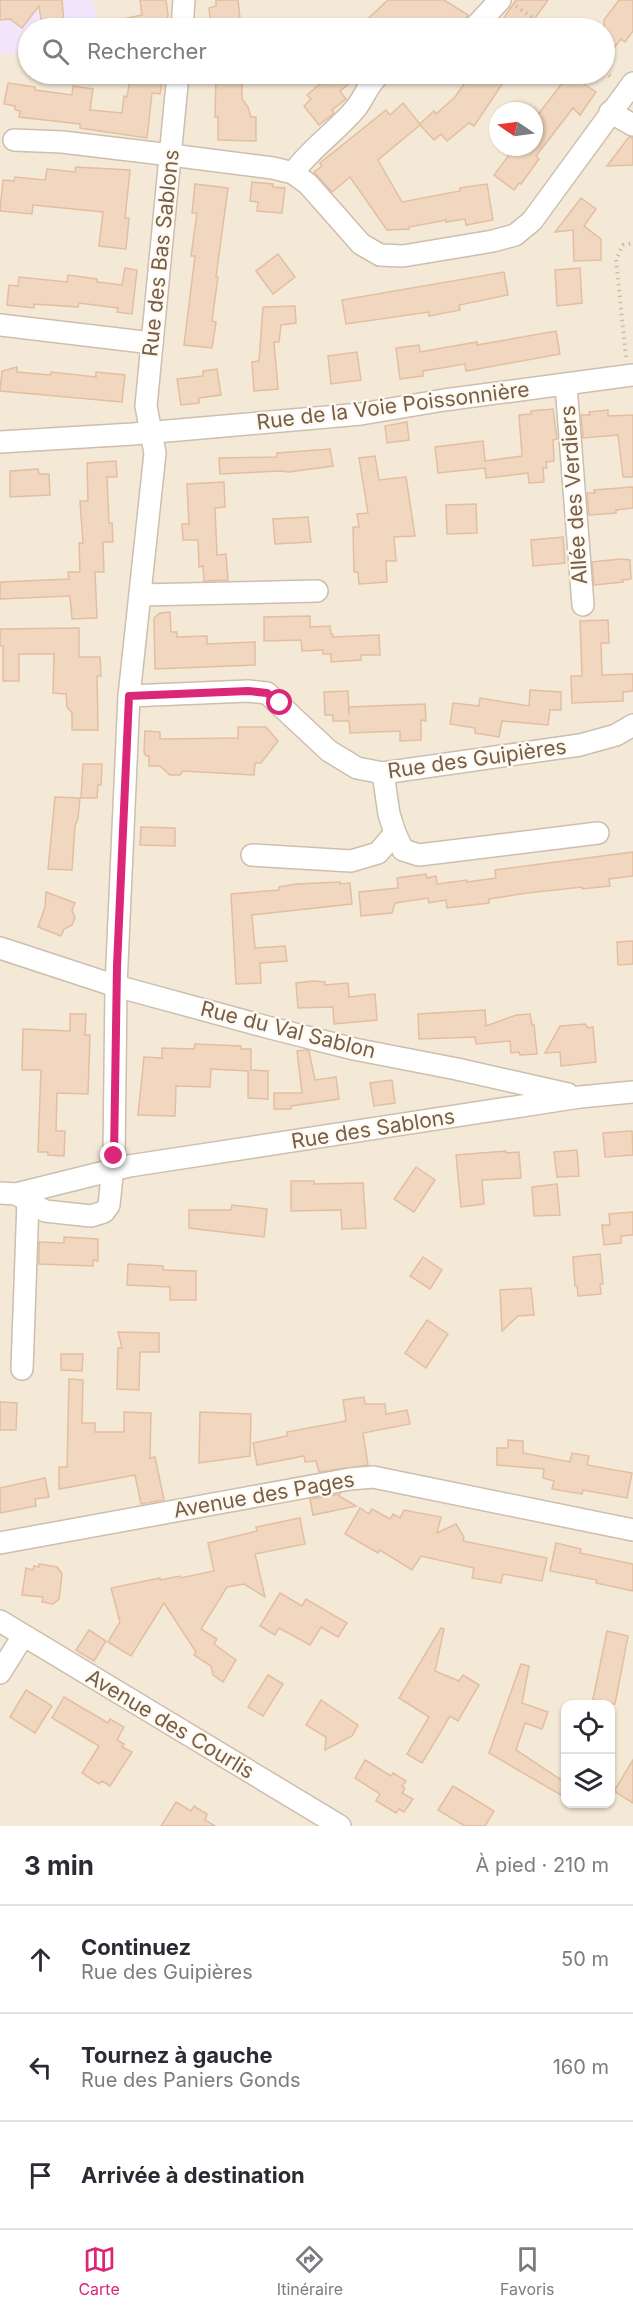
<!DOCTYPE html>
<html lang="fr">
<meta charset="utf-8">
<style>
body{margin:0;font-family:Inter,sans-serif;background:#f7f7f7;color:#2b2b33}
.controls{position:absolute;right:18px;bottom:18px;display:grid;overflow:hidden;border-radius:12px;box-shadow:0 2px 4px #0004}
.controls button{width:54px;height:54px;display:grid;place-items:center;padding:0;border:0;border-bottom:2px solid #e1e1e2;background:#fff;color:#2b2b33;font:30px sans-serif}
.compass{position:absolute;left:489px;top:102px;width:54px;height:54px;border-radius:50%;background:#fff;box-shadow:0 2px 4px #0004;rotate:283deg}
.stop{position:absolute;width:18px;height:18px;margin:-14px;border:4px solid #db2777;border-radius:50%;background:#fff}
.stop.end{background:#db2777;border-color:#fff;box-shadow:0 2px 6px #0008}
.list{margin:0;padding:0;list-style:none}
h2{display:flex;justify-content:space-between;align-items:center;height:78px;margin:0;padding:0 24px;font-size:26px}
h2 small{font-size:20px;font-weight:400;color:#7c7c81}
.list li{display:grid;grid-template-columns:39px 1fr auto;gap:18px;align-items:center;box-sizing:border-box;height:108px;padding:0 24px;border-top:2px solid #e1e1e2}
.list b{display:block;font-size:22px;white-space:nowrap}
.list p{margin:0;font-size:20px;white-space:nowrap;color:#7c7c81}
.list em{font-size:20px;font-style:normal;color:#7c7c81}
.icon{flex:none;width:33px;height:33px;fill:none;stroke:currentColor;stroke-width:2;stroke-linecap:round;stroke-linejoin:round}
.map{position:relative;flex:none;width:633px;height:1826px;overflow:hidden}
.search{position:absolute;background:#fff;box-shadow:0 2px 4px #0004;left:18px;right:18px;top:18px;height:66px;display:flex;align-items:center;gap:15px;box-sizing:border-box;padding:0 21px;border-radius:33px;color:#7c7c81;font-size:22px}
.sheet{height:402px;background:#fff}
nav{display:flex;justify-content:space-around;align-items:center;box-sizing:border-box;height:84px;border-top:2px solid #e1e1e2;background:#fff;font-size:16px;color:#7c7c81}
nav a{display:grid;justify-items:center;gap:3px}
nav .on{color:#db2777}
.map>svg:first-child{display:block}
.residential{fill:#f4e8d6;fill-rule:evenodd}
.education{fill:#f2e4f9}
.building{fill:#f1d7c0;stroke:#e3bea0;stroke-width:1.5}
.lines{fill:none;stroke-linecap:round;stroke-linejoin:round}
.minor-casing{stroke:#cebeae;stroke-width:24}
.path{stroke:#d6baa2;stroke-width:4;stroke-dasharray:1.5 4.5;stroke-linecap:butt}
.minor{stroke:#fff;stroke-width:21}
.route{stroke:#db2777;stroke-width:8}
.labels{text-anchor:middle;stroke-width:4.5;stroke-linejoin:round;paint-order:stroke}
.street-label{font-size:21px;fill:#765e4c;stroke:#fff9ee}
</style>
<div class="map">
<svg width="633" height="1826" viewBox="0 0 633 1826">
<rect width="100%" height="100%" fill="#fcf5e8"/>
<path class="residential" d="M0,0H633V1826H0ZM28,28H604V74H28ZM498,111H534V147H498ZM566,1704H610V1804H566Z"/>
<path class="education" d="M0,0H93L99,28H28V51L0,55Z"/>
<g class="building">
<path d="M0,0H62L64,24L42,26L39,6L22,28L10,19L0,20Z"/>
<path d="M140,0H166L168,14L167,28H114L113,21L142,15Z"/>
<path d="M216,0H238L241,28H217V25L211,26L209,8L216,6Z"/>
<path d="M388,0H444L468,15L462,25V28H358Z"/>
<path d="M516,0H548L528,28H497Z"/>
<path d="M619,0H633V31L625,42L621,39L604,61V20Z"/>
<path d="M131,74H158L163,76L160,94L152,93L147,138L80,128V124L19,117L20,111L15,110V106L4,104L8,83L35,87V90L72,95L73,86L93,89L90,110L122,113L124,96L127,97Z"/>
<path d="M216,74H242V99L248,107L251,117H256V141L218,140V117H215Z"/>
<path d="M314,74H361L340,91L346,99L332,110L334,113L319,125L304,106L311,99L307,95L321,83Z"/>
<path d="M471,74H509L474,126L469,123L447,141L441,134L434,140L420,125L378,160L402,202L460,191V188L487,184L493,220L466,225L465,219L446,222V220L409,227V229L387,230L350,177L332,192L314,172L322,166L320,163L386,110L390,115L403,103L420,124L434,111L436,114L455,97Z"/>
<path d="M569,74L596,92L580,115L573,108L536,156L539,159L521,184L519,183L514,190L494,175L515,147H534V120Z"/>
<path d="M629,137L633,138V165L607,166Z"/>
<path d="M76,167L130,170L125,218H129L126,249L99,246L103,212L33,205L32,214L0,211L3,180L14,181L15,177L45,180L47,169L75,172Z"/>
<path d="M252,182L273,184V187L285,188L282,213L257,211L258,202L250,201Z"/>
<path d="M195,184L228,188L216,277H218L212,321L216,322L212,348L184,345L195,256H191L197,213H192Z"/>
<path d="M581,198L596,209L584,226L601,239V260L574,261L573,230L555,232Z"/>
<path d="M278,254L295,277L273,294L256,271Z"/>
<path d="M125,268L137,270L132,314L117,312L118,308L79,303L78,307L34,304V308L7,305L9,285L18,286L19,277L67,282L68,275L97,279V282L122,285Z"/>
<path d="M580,268L582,303L557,306L555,270Z"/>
<path d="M504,272L508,295L459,305L460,310L429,316V312L346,324L342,300Z"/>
<path d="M295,306L296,323L281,325L279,342H274L278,389L254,391L252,362L259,361L263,307Z"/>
<path d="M556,331L560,354L466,371L465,364L423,371V376L400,379L396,348L419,345L420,352L477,342V345Z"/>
<path d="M357,352L361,380L331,384L328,356Z"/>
<path d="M17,367V372L50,375L51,372L96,377V372L125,375L122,402L0,391L2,371Z"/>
<path d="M217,369L221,395L199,398V403L181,405L177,379L203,376V371Z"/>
<path d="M553,409L557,439L553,440L554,461L546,462L547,468H543L544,482L529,483L528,473L486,478L485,468L438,473L435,447L483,441L485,461L522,456L519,415L531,414V411Z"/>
<path d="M608,410V416L633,415V477H623L618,435L583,438L581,415H590L589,412Z"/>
<path d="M407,422L409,440L387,443L385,426Z"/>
<path d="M330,449L333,466L289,472L279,471L220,474L219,458L277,457V453Z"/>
<path d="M375,456L379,480L406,477L415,536L394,537L396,561H386L387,582L359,584L358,572H354L353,527H359L357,514L368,513L359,458Z"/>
<path d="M116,461L117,477H107L109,523H112L113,542H103L104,572H95L97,618L72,619L70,596L0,599V582L69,579L68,572H80L79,543H83L80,501H88L87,463Z"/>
<path d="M38,469L39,474H49L50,495L10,497V471Z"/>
<path d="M224,482L225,507L215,508L217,555L226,554L228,580L204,581L203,566L199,567L198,540H183L182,524H189L187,484Z"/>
<path d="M633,487V508L616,510V513L589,515L587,493H595L594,490Z"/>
<path d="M476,504L477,533L447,534L446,505Z"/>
<path d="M308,517L311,542L275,544L273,519Z"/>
<path d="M563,537L565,563L533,566L531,540Z"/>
<path d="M621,559L630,560L631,579L622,580L623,582L594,585L592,562Z"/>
<path d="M170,612L171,632H177V637L207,636V644L255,642V665L155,669L154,618L160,613Z"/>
<path d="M310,616V627L330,626L331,634H333V637L379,635L380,655H361V660L331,662V654H323V650L302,651L301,640L264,641V617Z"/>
<path d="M608,620L609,643H601L602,675L633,674V691L623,692V701L572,703L571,676H582L580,621Z"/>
<path d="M79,628V657H100L101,676H97L98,730H72V713L67,707L66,694L53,693L54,654H19V681H3V646H0V629Z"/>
<path d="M530,690L561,692V710H550L548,725L502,721L499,737L475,733V728L450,724L453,703L479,706L480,698L529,706Z"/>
<path d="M348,691L349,715V707L425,704L426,721L421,720V740L400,741V731L350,733L349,721H333V715H325L324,692Z"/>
<path d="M238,727H266L278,741L261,763H255L254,775L183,771L180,775H170L160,766H149V756H146L144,752L145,731L160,732V739L238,738Z"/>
<path d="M83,764H102L101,785H98L97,798H81Z"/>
<path d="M55,797L80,798L78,818L75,826L72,870L48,869Z"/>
<path d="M141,827L175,828V846L140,845Z"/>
<path d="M633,852V876L609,879L610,886L582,889V887L527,893L489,899V903L447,908L446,900L429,903L428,898L395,903L392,913L361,916L359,892L398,888L397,878L426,874L427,878L436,876L437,884L467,880V882L496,878L495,870Z"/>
<path d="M340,882V884L350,883L352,904L252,915L255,948L285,946L287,961L260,963L261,983L236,984L231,894L279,890V887L297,884Z"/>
<path d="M46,892L75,903L72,910L75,918L72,925L64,929L61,936L38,927L45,907Z"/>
<path d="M633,941V964L618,965L617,942Z"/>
<path d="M314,981L325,982V985L348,983L349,997L375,994L377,1020L334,1024L333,1007L298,1008L296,983Z"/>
<path d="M485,1010L486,1026L516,1015L530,1014L532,1025H534L537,1054L520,1055L519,1052L511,1053L510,1041L476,1044L475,1037L419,1039L418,1014Z"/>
<path d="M70,1014H86L85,1035H90L88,1094L57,1093L56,1131H65L64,1156L48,1155V1152H38L41,1070H22L23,1029L70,1031Z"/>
<path d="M585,1024L588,1028L593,1027L596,1062L561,1066L560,1052L545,1053L560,1026Z"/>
<path d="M195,1044L241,1046V1049H251V1070L268,1071V1099L248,1098V1071L211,1069L210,1087L176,1086L175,1116L138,1115L144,1057L162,1058V1048L194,1049Z"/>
<path d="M306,1050L309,1051L315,1080L336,1077L339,1099L291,1106V1109H274V1093H302L297,1051Z"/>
<path d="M392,1080L395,1103L374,1106L370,1083Z"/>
<path d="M632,1131L633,1155L605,1157L603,1133Z"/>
<path d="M577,1150L579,1176L557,1177L554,1152Z"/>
<path d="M506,1151V1153L519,1152L521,1178L482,1180L484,1204L461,1207L456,1155Z"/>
<path d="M416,1167L435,1180L414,1212L394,1199Z"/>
<path d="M291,1181H314V1184L363,1183L366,1228L342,1229L341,1210L291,1211Z"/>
<path d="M557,1184L560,1215L534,1216L532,1187Z"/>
<path d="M232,1205L267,1209L264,1237L189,1228V1210H231Z"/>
<path d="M633,1212V1235L621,1236V1243L604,1245L602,1225H610L609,1214Z"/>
<path d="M64,1237L98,1239V1261L93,1260V1266L39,1264V1242L64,1243Z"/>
<path d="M600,1254L603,1284H600L601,1294L578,1296L577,1286H575L573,1257Z"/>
<path d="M423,1257L442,1270L430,1289L410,1276Z"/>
<path d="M128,1264L163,1266V1270L196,1271V1300H170V1287L127,1285Z"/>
<path d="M531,1288L534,1315L518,1316L502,1331L500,1290Z"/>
<path d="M427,1320L448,1334L426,1368L405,1353Z"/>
<path d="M118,1332L159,1333V1352H140L139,1390L117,1389L118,1348H122Z"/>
<path d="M61,1354H83L82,1371L61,1370Z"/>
<path d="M69,1379L83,1380L82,1423H95V1432H124V1412L151,1413L150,1458L155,1457L164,1500L141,1504L135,1475L59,1489V1467H67Z"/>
<path d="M364,1397L365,1404H385L386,1414L407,1410L410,1424L363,1433L368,1465L319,1472L316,1461L305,1462L304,1456L257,1465L253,1443L287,1436V1432L346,1421L343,1400Z"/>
<path d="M0,1402L17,1403L16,1430H0Z"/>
<path d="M200,1412L251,1414L250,1456L199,1463Z"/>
<path d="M508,1440L523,1441V1453L570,1462L572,1453L589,1456L587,1465L632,1473L627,1498L583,1490L582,1494L552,1489L554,1481L543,1478L544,1469L497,1465V1448H508Z"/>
<path d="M45,1478L49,1497L35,1499L36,1506L0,1513V1488Z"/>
<path d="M340,1494L339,1496L356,1506L313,1515L310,1499Z"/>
<path d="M360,1508L369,1514L372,1509L390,1519L393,1514L400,1518L404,1510L441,1517L437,1533L456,1524L464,1537L463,1541L547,1558L542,1581L503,1574L501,1583L472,1578L474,1568L421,1556L412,1570L380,1550L378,1553L345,1534Z"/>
<path d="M300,1518L305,1544L255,1554L265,1597L244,1584L227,1587L201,1629L217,1639L214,1644L236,1660L223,1682L213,1675L211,1666L194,1655L196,1652L164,1603L131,1656L108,1642L120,1622L111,1588L160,1578V1580L180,1576L181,1578L214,1571L208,1543L257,1531L256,1527Z"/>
<path d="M556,1543L581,1549L580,1553L633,1564V1591L596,1583L597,1580L550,1571Z"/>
<path d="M39,1564L57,1567L62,1574L59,1599L53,1604L42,1602L43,1597L22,1595L26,1568L33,1570L34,1566L39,1567Z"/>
<path d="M280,1593L302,1606L306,1599L347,1623L338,1637L321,1627L310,1645L279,1628L275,1635L260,1626Z"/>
<path d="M441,1628L444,1629L435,1671L459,1681L463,1675L479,1685L458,1721L450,1716L422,1763L407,1754L429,1717L399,1698Z"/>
<path d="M89,1630L106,1641L94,1661L76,1650Z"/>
<path d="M607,1631L628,1636L615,1704H592Z"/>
<path d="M521,1664L529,1666L522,1703L548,1712L542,1729L525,1723L516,1750L566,1783V1798L489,1753Z"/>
<path d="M268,1675L283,1684L263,1716L248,1707Z"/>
<path d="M26,1690L52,1706L35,1733L10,1717Z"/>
<path d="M64,1697L108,1723L110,1719L124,1727L117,1740L124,1744L122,1747L132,1752L110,1786L102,1781L99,1784L82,1773L99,1746L52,1718Z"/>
<path d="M321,1700L358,1725L352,1736L325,1750L326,1737L306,1725Z"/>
<path d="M365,1760L391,1776L393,1773L406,1781L402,1786L405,1788L402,1793L413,1799L404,1812L399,1809L396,1813L376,1801L380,1794L355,1778Z"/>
<path d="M633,1760V1803L614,1791Z"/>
<path d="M453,1786L494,1811L485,1826H465L438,1810Z"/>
<path d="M176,1802L191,1811L194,1806L207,1814L205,1820L215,1826H161Z"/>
</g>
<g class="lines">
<g class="minor-casing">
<g id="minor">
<path d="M182,28L184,0"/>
<path d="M474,28L500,0"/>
<path d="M610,112L633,125"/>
<path d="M14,140L62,142L171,155L273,168L293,173L308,184L361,244L380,255L403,256L493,241L515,235L532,221L633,83"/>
<path d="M293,173C311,148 336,132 356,108C365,97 368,83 380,74"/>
<path d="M0,325L152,343"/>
<path d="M566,385L583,605"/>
<path d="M0,442L133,434L361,414L444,400L633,375"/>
<path d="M140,595L317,591"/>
<path d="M129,696L248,691L267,693L329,751L357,768L383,773L580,745L616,735L633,725"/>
<path d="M395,833L403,850L419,855L598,833"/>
<path d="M252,855L351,861L378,853L395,833L389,814L383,773"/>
<path d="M0,948L116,986L267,1027L354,1049L457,1069L568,1094"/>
<path d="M0,1193L16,1194L129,1166L580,1097L633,1092"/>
<path d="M16,1194L45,1211L91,1216L104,1212L109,1205L114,1157L116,986L129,696L155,453L146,406L178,74"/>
<path d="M22,1369L28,1201"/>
<path d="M0,1543L350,1479L373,1477L633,1530"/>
<path d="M0,1621L340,1826"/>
<path d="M0,1673L23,1636"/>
</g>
</g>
<g class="path">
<path d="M516,6L547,28"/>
<path d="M604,72L613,78"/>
<path d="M626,357L616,259L623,245L633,243"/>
</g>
<use href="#minor" class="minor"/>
</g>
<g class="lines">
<path class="route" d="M114,1156L117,966L129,696L248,691L267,693L280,703"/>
</g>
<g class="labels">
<g class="street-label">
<text transform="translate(161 253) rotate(-84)" y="7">Rue des Bas Sablons</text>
<text transform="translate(393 406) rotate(-7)" y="7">Rue de la Voie Poissonnière</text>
<text transform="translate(574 495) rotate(-94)" y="7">Allée des Verdiers</text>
<text transform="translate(477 759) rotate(-8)" y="7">Rue des Guipières</text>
<text transform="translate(288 1030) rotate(14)" y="7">Rue du Val Sablon</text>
<text transform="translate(373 1129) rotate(-9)" y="7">Rue des Sablons</text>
<text transform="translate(264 1495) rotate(-10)" y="7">Avenue des Pages</text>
<text transform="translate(170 1724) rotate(31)" y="7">Avenue des Courlis</text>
</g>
</g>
</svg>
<div class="controls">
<button><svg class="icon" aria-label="locate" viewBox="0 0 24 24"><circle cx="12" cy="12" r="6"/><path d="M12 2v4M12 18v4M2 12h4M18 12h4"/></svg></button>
<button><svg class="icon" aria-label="layers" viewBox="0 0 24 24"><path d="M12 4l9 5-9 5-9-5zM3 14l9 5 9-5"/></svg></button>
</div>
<svg class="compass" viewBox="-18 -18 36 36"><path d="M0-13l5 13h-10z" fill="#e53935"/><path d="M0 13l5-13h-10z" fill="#7c7c81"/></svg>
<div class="stop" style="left:280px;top:703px"></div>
<div class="stop end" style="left:114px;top:1156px"></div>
<div class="search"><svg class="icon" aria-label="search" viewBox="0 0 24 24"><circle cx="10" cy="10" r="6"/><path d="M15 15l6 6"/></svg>Rechercher</div>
</div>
<section class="sheet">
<h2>3 min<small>À pied · 210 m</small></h2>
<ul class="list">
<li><svg class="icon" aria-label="ahead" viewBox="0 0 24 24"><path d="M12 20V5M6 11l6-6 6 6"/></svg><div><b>Continuez</b><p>Rue des Guipières</p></div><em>50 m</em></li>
<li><svg class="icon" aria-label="left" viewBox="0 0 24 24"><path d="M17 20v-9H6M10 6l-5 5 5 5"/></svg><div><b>Tournez à gauche</b><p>Rue des Paniers Gonds</p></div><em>160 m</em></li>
<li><svg class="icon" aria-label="arrive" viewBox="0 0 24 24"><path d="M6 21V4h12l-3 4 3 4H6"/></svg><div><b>Arrivée à destination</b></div></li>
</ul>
</section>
<nav>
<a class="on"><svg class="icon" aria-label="map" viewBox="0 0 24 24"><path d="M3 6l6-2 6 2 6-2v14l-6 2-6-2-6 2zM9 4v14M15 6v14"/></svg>Carte</a>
<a><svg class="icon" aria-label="directions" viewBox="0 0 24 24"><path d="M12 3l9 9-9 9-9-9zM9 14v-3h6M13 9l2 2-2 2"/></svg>Itinéraire</a>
<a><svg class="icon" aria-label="saved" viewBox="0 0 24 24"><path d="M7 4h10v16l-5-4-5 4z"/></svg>Favoris</a>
</nav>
